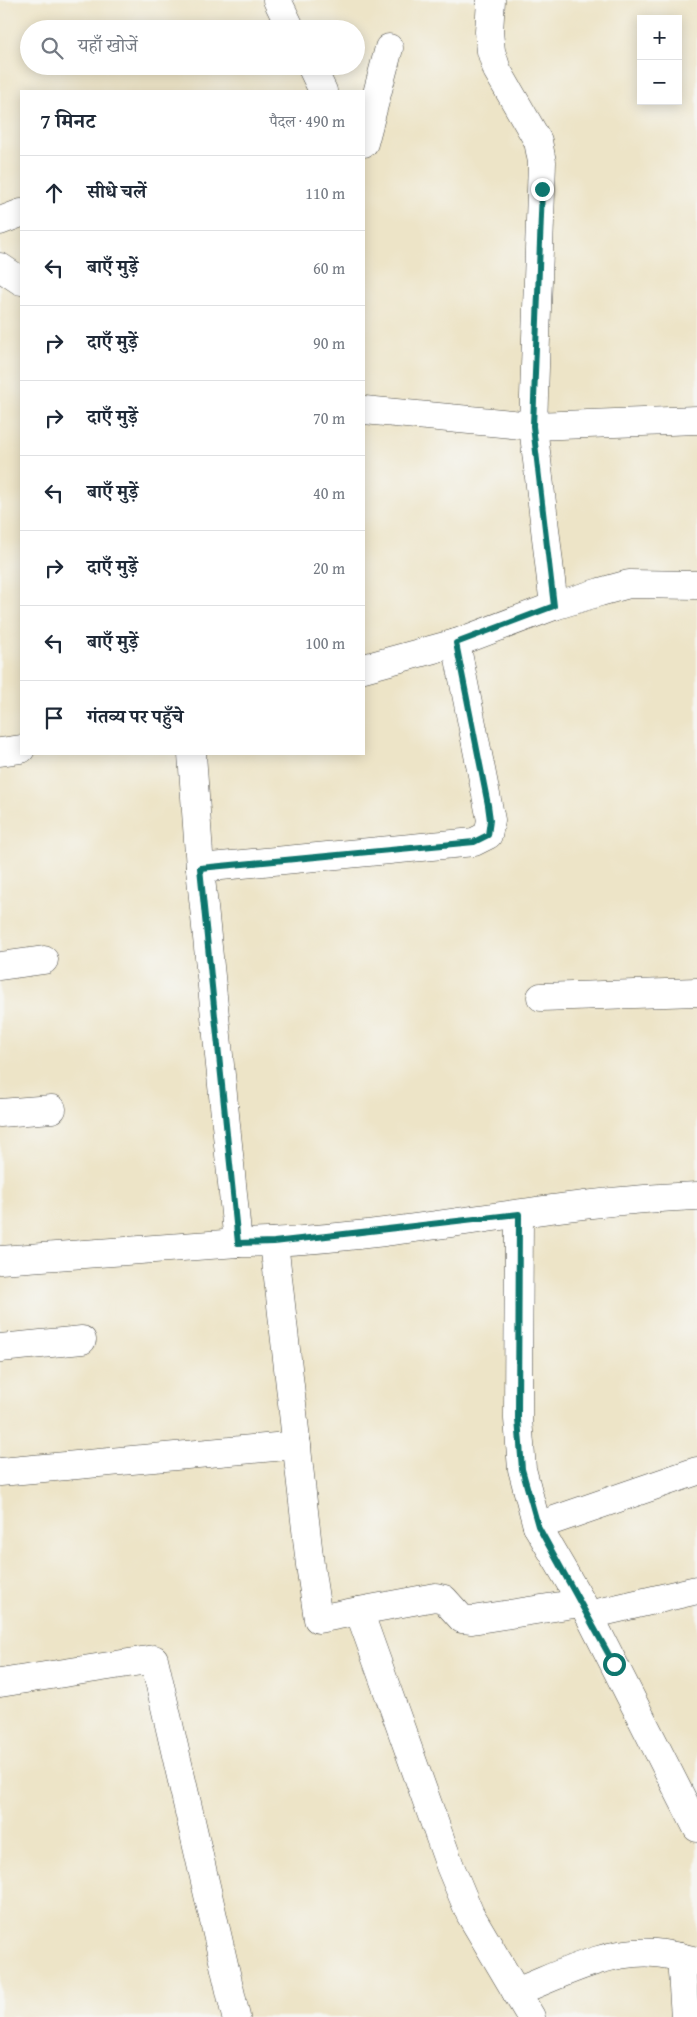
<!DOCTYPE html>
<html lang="hi">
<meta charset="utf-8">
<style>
body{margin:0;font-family:"Gentium Book Plus","Noto Serif Devanagari",serif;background:#f6f6f7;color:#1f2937}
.controls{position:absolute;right:15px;top:15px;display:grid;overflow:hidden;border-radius:0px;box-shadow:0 2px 12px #0003}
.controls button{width:45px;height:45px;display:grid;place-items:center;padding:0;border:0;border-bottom:1px solid #e0e1e3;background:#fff;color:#1f2937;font:25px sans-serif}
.stop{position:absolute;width:15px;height:15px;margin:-11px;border:4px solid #0f766e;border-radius:50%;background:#fff}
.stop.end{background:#0f766e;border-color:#fff;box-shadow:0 1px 5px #0008}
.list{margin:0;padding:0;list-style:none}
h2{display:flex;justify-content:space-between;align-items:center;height:65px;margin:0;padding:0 20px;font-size:21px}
h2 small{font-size:16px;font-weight:400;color:#747a83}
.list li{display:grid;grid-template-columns:32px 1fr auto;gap:15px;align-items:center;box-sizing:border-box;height:75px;padding:0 20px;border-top:1px solid #e0e1e3}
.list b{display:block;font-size:19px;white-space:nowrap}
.list em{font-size:16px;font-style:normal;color:#747a83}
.icon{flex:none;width:28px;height:28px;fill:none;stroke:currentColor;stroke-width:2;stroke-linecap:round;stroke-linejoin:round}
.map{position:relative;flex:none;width:697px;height:2017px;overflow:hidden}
.search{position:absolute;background:#fff;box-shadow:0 2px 12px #0003;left:20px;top:20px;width:345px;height:55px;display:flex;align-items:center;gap:12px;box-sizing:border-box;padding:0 18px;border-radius:28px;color:#747a83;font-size:19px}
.panel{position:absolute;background:#fff;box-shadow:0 2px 12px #0003;left:20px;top:90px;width:345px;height:665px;border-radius:0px}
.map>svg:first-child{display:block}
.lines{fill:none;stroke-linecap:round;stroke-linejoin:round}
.minor-casing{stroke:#484742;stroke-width:29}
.minor{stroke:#fff;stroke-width:28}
.route{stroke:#0f766e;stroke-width:6}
</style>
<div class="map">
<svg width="697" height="2017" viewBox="0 0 697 2017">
<rect width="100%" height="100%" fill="#f6f6f2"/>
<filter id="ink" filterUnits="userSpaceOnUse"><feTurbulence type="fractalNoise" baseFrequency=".02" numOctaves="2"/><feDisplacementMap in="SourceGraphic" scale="10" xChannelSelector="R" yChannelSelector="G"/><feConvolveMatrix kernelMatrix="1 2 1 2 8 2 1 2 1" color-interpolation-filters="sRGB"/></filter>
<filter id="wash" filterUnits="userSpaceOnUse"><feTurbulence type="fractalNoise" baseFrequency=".0096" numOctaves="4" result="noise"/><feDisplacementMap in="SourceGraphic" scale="20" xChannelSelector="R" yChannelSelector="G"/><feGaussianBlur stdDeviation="1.12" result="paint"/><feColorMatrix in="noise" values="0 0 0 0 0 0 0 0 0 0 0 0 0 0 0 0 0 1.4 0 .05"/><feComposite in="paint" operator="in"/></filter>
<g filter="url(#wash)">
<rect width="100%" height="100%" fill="#ede4c7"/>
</g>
<g filter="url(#ink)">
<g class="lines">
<g class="minor-casing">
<g id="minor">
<path d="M277,0L291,29"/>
<path d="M491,0L489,32L491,51L497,70L538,141L542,162L533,426L554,606"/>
<path d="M311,66L323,91"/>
<path d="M364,143L389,48"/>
<path d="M0,221L21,213"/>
<path d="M0,267L21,281"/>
<path d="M364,410L533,426L697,420"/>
<path d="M364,668L456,643L554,606L600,592L629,584L697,585"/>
<path d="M0,752L21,749"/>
<path d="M192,754L200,868L238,1243"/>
<path d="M200,868L474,842L488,835L491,820L488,805L456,643"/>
<path d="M0,966L44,960"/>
<path d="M541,997L697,992"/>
<path d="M0,1113L52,1109"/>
<path d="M519,1214L518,1419L522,1469L537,1526L589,1615L697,1828"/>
<path d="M274,1242L310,1565L318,1619L359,1611L450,1866L470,1914L531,2017"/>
<path d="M0,1260L238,1243C392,1241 543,1201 697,1196"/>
<path d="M0,1348L82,1340"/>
<path d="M0,1472L297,1445"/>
<path d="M537,1526L697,1471"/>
<path d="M359,1611L435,1597L444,1599L462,1619L472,1620L580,1603"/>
<path d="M589,1615L697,1590"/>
<path d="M0,1683L154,1659L236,2017"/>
<path d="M681,1957L685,2017"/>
<path d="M516,1992C560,1975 607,1949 655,1953C669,1954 684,1958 697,1961"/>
</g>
</g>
<use href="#minor" class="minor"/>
</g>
</g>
<g class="lines" filter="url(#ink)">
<path class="route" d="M542,189L533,426L554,606L456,643L488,805L490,820L488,835L474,842L200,868L238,1243L274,1242L519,1214L518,1419L522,1469L538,1526L614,1664"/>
</g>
</svg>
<div class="controls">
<button>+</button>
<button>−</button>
</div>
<div class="stop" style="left:614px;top:1664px"></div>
<div class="stop end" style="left:542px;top:189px"></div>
<div class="search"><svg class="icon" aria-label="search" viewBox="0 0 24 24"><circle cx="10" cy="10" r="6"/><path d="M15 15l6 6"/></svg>यहाँ खोजें</div>
<section class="panel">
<h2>7 मिनट<small>पैदल · 490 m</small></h2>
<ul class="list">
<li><svg class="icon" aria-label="ahead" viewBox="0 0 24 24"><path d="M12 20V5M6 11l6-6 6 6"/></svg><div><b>सीधे चलें</b></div><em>110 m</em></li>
<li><svg class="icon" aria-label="left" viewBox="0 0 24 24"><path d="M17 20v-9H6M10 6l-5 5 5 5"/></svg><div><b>बाएँ मुड़ें</b></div><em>60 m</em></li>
<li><svg class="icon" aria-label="right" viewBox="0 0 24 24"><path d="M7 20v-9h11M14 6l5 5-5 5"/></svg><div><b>दाएँ मुड़ें</b></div><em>90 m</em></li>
<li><svg class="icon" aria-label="right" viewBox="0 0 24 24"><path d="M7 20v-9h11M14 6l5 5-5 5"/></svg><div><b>दाएँ मुड़ें</b></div><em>70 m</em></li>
<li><svg class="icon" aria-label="left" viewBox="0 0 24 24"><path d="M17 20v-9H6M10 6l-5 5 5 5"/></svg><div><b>बाएँ मुड़ें</b></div><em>40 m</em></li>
<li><svg class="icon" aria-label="right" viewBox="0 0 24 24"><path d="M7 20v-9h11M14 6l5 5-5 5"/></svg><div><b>दाएँ मुड़ें</b></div><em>20 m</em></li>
<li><svg class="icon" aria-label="left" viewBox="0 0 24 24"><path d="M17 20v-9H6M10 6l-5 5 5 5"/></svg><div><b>बाएँ मुड़ें</b></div><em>100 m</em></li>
<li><svg class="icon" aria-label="arrive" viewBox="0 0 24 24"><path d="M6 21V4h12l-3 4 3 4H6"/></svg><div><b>गंतव्य पर पहुँचे</b></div></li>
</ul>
</section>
</div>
